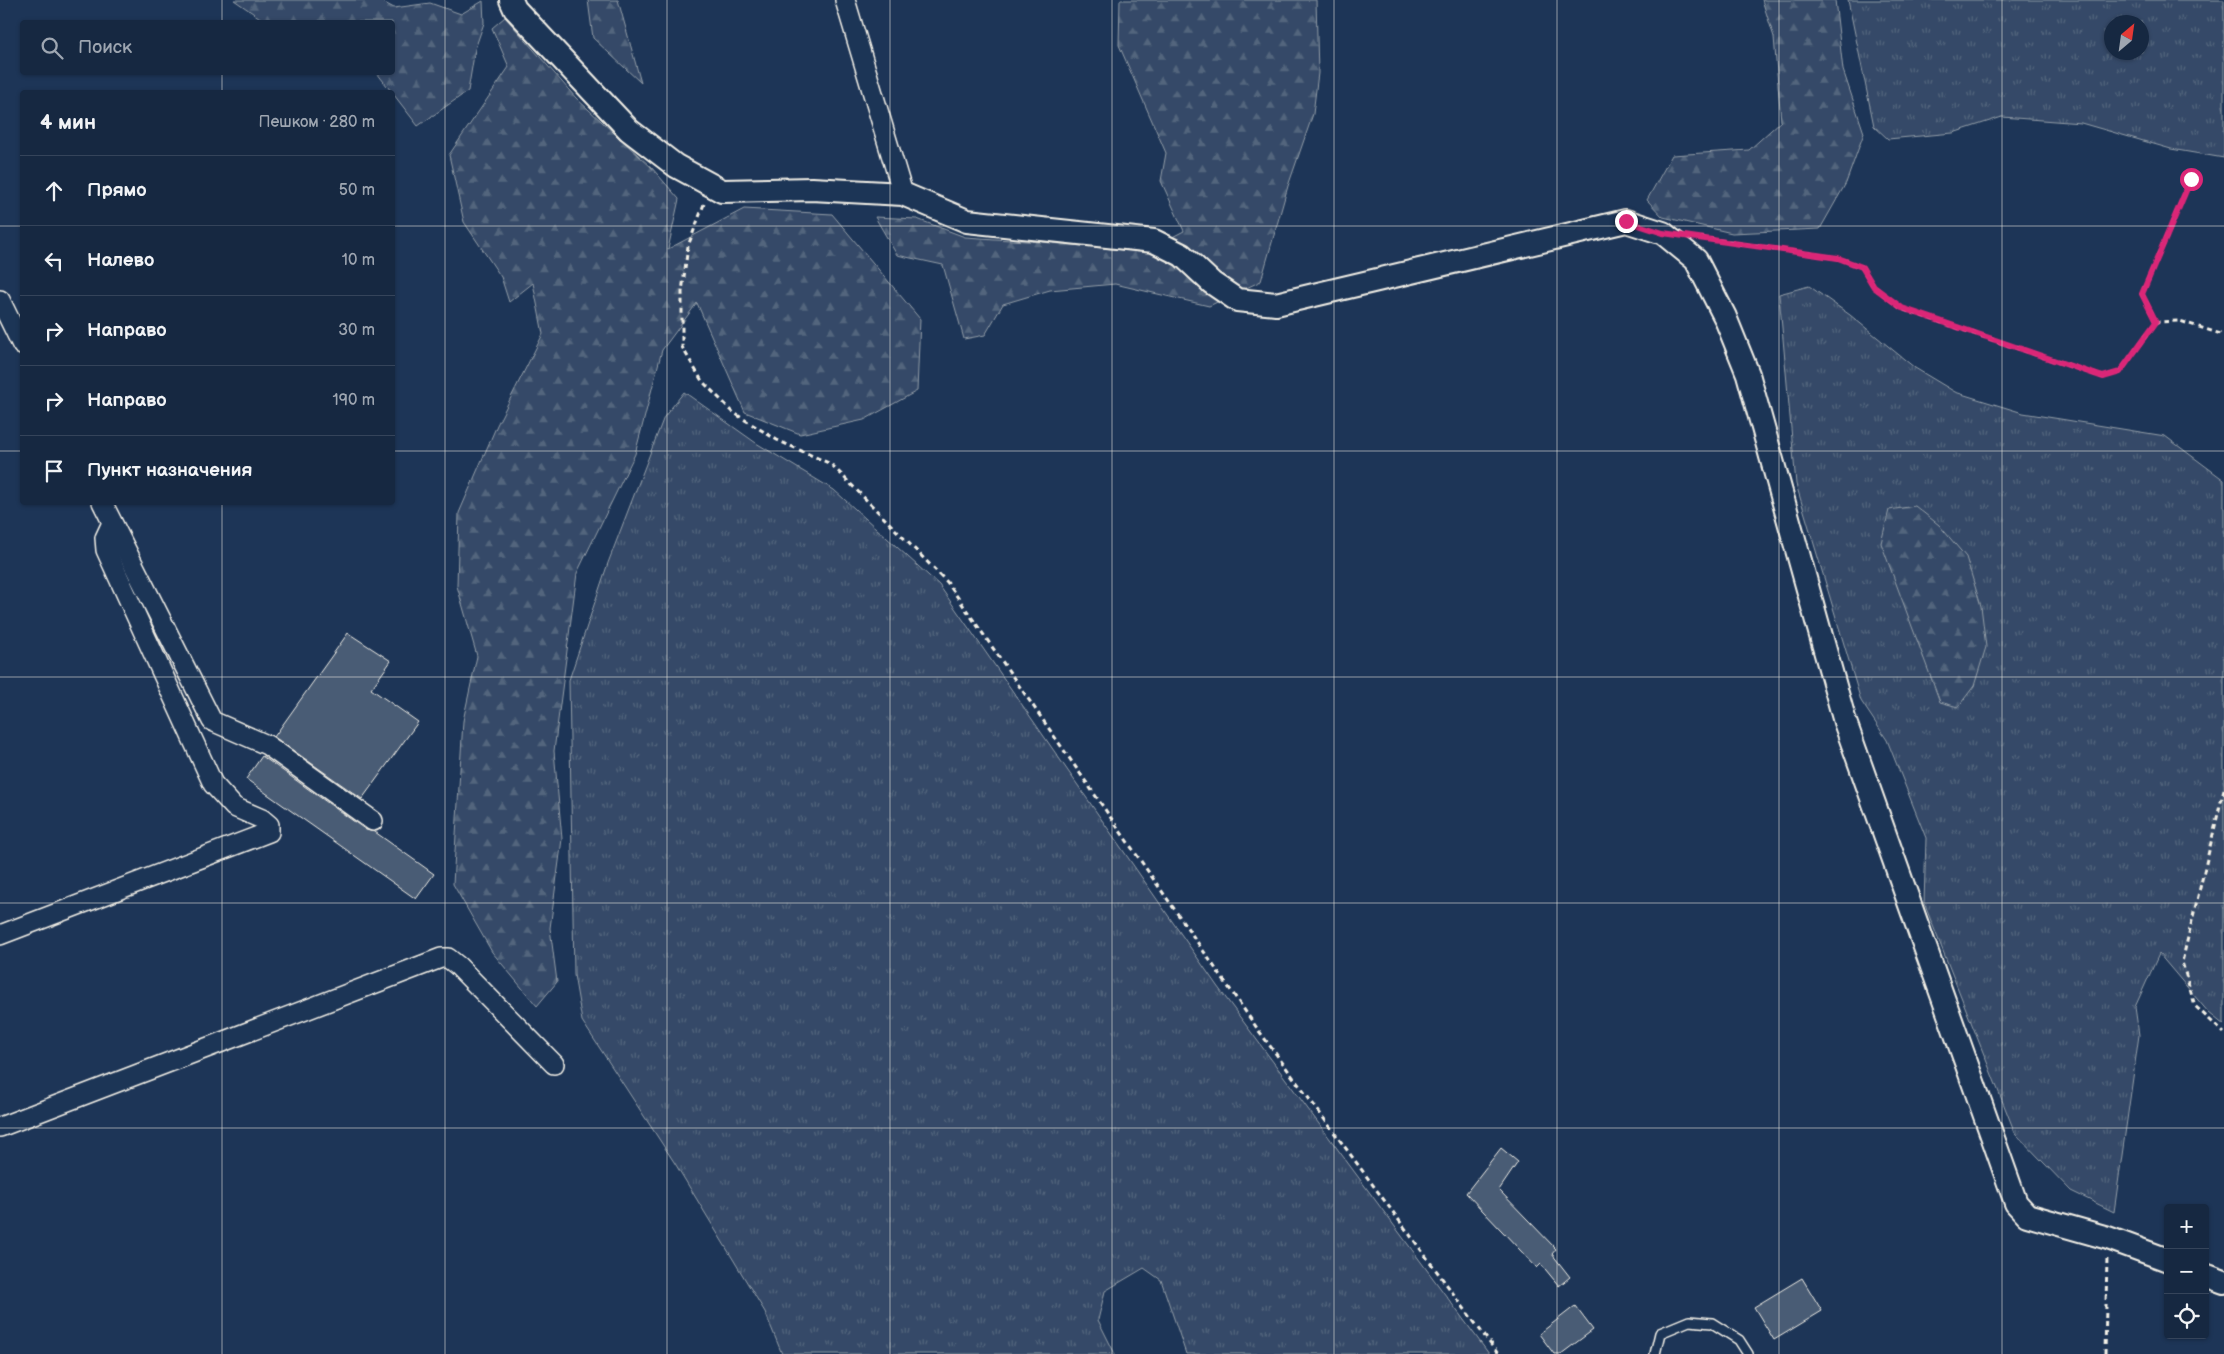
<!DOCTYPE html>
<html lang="ru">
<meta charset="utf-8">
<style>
body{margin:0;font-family:"Balsamiq Sans",sans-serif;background:#1f3048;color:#f1f3f6}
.controls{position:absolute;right:15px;bottom:15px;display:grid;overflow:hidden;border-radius:5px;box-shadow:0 1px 4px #0004}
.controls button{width:45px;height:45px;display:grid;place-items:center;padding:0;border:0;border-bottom:1px solid #35445a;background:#162841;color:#f1f3f6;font:25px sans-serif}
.compass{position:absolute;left:2104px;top:15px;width:45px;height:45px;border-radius:50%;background:#162841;box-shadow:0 1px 4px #0004;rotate:29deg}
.stop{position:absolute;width:15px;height:15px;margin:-11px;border:4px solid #db2777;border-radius:50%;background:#fff}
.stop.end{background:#db2777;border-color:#fff;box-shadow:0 1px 5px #0008}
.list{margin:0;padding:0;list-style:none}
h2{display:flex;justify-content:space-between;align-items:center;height:65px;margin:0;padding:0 20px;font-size:21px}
h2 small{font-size:16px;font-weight:400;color:#9ea6b1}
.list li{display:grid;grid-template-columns:32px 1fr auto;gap:15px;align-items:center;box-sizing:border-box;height:70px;padding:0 20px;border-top:1px solid #35445a}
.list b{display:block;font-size:19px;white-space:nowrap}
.list em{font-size:16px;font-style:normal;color:#9ea6b1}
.icon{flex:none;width:28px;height:28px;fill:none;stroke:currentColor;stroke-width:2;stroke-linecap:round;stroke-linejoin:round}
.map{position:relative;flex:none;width:2224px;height:1354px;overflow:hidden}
.search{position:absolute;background:#162841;box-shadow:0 1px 4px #0004;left:20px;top:20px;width:375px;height:55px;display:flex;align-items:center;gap:12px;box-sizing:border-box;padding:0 18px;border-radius:5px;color:#9ea6b1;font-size:19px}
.panel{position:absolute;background:#162841;box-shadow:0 1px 4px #0004;left:20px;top:90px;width:375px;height:415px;border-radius:5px}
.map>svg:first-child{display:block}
.grass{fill:url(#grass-tufts);stroke:#949ea8;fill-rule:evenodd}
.forest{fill:url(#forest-firs);stroke:#949ea8}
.building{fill:#485b74;stroke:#f4f1e8}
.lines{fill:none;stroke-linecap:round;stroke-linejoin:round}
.service-casing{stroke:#f4f1e8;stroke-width:12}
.minor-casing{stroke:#f4f1e8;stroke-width:22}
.tertiary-casing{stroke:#f4f1e8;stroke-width:26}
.path{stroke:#f4f1e8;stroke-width:3;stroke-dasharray:5 4;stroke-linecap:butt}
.service{stroke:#1d3557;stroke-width:9}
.minor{stroke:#1d3557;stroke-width:19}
.tertiary{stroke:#1d3557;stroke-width:22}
.route{stroke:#db2777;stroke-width:6}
.grid{fill:none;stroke:#f4f1e8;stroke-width:1;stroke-opacity:0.55}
</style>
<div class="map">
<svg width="2224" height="1354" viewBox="0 0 2224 1354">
<defs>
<pattern id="grass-tufts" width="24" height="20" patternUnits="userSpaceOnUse" patternTransform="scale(1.25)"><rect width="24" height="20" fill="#354a67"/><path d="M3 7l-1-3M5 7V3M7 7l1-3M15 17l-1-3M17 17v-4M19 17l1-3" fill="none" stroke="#53657d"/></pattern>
<pattern id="forest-firs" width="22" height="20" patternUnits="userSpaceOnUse" patternTransform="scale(1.25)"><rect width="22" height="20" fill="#354a67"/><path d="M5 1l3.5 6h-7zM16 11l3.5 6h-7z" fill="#53657d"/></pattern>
</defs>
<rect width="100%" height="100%" fill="#1d3557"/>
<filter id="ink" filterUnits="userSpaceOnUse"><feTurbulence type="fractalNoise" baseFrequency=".02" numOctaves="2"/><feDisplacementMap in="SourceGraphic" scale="10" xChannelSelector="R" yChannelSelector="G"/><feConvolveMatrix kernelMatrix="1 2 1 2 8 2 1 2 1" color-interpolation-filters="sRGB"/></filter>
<g filter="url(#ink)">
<g class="grass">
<path d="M1848,0H2224V158L2171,149L2081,123L2002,117L1953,133L1888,139L1874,126ZM2112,22H2142V52H2112Z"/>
<path d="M1809,286L1850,315L1915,368L1955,392L2023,413L2165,436L2224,480V1025L2209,1013L2159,954L2135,1007L2139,1035L2114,1212L2071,1191L2015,1133L1924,903L1926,838L1887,740L1861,701L1796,484L1779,294Z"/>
<path d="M684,392L756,443L834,490L939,585L1217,986L1489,1354H1186L1161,1280L1144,1268L1105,1291L1098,1320L1115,1354H782L765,1312L676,1165L582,1021L574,975L569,680L608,563L664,417Z"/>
</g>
<g class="forest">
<path d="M234,0H379L394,8L430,3L461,14L483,1L484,23L475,49L468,91L418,126L377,73L392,72V22H266Z"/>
<path d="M588,0H618L641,83L593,38Z"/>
<path d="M1120,0H1316L1318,73L1313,114L1288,186L1261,281L1209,306L1115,284L1050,290L1003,304L985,335L964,339L943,265L897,255L875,217L917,219L965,237L1041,242L1143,252L1184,231L1161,181L1166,153L1119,45Z"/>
<path d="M1762,0H1835L1843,70L1864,133L1846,183L1820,229L1732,233L1663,217L1647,200L1672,155L1749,150L1781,121L1774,37Z"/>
<path d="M505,17L576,98L651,167L679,199L668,249L744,209L832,214L920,319L917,391L864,420L800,434L745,412L697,303L662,350L635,454L577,573L554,751L562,839L550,928L557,982L537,1006L492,952L453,884L463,721L477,656L457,586L459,513L497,425L543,334L533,283L509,302L501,277L464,222L449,155L509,67L492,28Z"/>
<path d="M1915,506L1939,525L1966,557L1981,606L1986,647L1974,686L1958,707L1940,702L1881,543L1889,510Z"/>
</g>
<g class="building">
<path d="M348,633L391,661L371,689L418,722L362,799L274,737Z"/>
<path d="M262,756L366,830L375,832L434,874L416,899L246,779Z"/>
<path d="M1501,1148L1518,1162L1499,1190L1556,1249L1552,1254L1570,1277L1559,1286L1541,1264L1537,1268L1466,1193Z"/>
<path d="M1802,1278L1822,1311L1774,1340L1754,1307Z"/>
<path d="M1575,1306L1593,1330L1561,1354H1554L1539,1334Z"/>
</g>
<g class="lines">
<g class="service-casing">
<path id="service" d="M1655,1354L1660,1333L1689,1321L1712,1323L1739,1340L1748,1354"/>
</g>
<g class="minor-casing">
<g id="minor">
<path d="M845,0L903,194"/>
<path d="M0,300L22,345"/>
<path d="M102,502L212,721L267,745L373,821"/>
<path d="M0,935L269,832V825L262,819L234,807L213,784L106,550L105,538L112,523"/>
<path d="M0,1127L441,958H448L458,966L554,1064"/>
</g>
</g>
<g class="tertiary-casing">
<g id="tertiary">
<path d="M511,0L515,9L629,130L676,166L722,191L812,189L903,194L967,221L1154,241L1182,255L1212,283L1237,300L1276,304L1626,221L1663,233L1696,260L1725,317L1748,374L1845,722L2016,1203L2027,1215L2108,1238L2168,1260"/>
<path d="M2205,1275L2224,1282"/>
</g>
</g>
<g class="path">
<path d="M704,204L688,246L682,292V347L702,381L734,413L777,440L831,464L947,582L1259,1031L1498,1354"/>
<path d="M1701,238L1838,258L1862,267L1874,287L1902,309L2103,377L2120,372L2156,322L2180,321L2224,335"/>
<path d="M2156,322L2142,294L2191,179"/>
<path d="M2224,789L2182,962L2195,1006L2224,1033"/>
<path d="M2105,1354L2107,1257"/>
</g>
<use href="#service" class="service"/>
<use href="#minor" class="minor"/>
<use href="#tertiary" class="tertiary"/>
</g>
</g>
<g class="lines" filter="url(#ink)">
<path class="route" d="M1626,221L1663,233L1838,258L1862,267L1874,287L1902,308L2103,377L2120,372L2156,322L2142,294L2191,179"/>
</g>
<path class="grid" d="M222,0V22M445,0V1354M667,0V1354M890,0V1354M1112,0V1354M1334,0V1354M1557,0V1354M1779,0V1354M2002,0V1354M222,72V92M0,226H22M392,226H2224M0,451H22M392,451H2224M222,502V1354M0,677H2224M0,903H2224M0,1128H2224"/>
</svg>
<div class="controls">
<button>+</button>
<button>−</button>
<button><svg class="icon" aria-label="locate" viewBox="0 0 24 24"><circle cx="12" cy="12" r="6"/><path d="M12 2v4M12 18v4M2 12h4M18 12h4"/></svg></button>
</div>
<svg class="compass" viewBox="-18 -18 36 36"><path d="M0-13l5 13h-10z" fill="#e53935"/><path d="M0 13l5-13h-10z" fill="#9ea6b1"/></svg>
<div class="stop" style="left:2191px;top:179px"></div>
<div class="stop end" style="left:1626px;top:221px"></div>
<div class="search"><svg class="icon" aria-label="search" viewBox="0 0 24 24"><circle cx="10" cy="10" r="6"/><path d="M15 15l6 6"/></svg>Поиск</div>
<section class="panel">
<h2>4 мин<small>Пешком · 280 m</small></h2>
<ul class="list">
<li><svg class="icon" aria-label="ahead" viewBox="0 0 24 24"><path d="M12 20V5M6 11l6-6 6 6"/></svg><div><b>Прямо</b></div><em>50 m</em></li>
<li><svg class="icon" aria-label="left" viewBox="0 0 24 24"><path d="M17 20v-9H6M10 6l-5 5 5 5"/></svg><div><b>Налево</b></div><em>10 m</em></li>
<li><svg class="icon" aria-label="right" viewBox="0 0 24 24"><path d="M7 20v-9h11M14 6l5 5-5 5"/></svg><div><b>Направо</b></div><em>30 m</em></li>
<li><svg class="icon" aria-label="right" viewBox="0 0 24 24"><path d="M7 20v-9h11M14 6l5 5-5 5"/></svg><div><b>Направо</b></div><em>190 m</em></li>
<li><svg class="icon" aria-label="arrive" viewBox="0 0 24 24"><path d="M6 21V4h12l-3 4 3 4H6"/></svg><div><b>Пункт назначения</b></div></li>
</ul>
</section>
</div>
